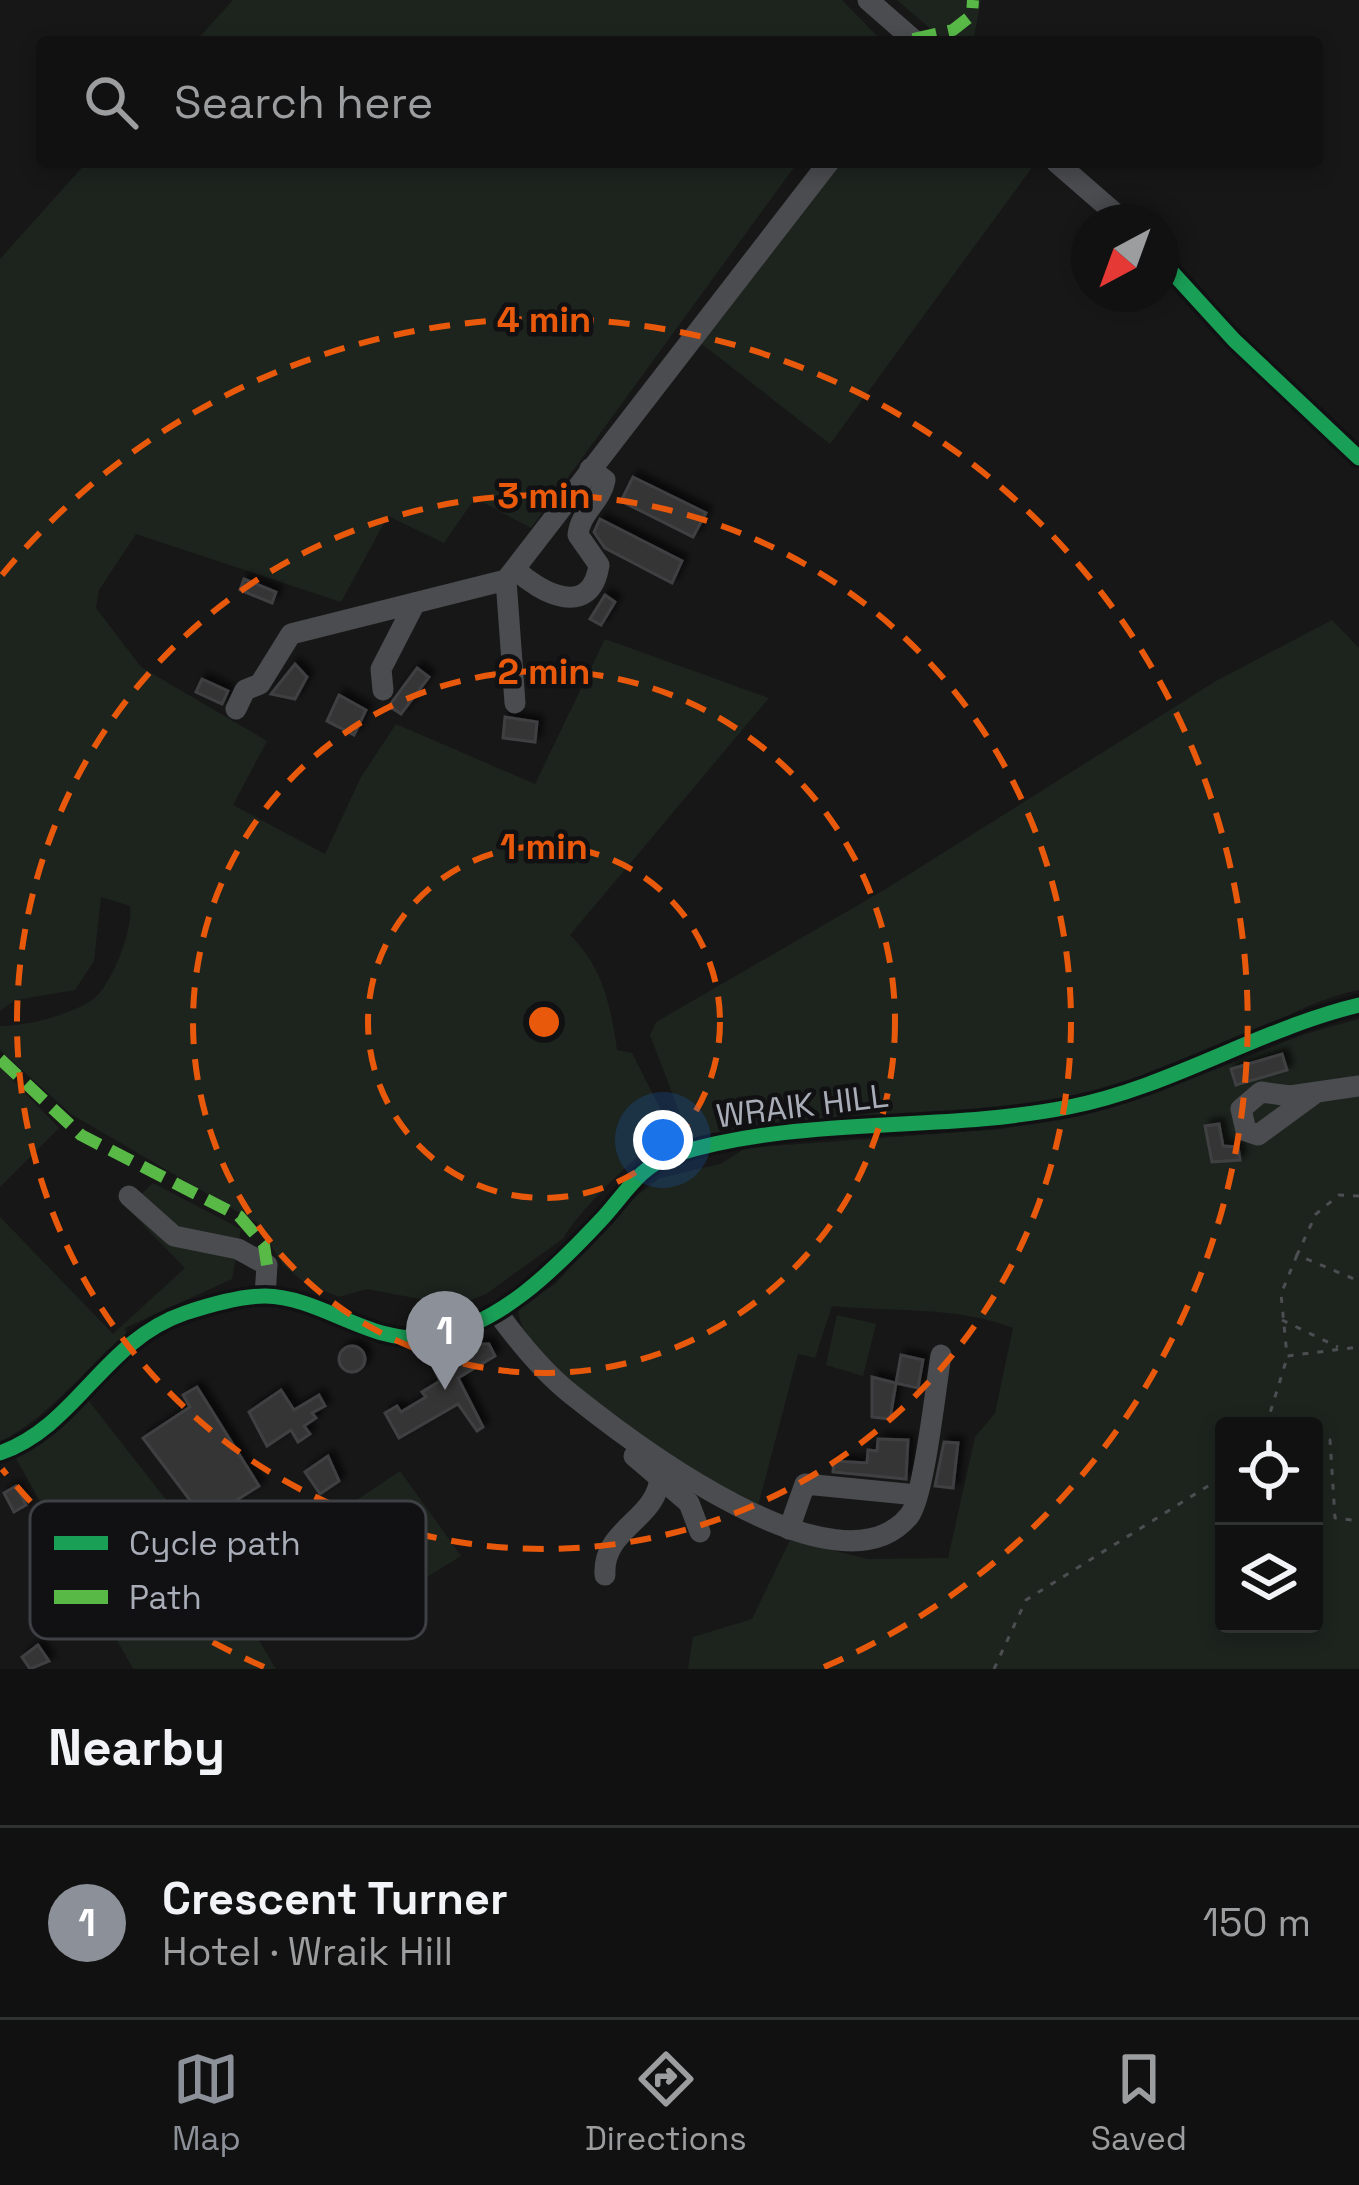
<!DOCTYPE html>
<meta charset="utf-8">
<style>
body{margin:0;font-family:"Space Grotesk",sans-serif;background:#1a1a1a;color:#f1f3f6}
.controls{position:absolute;right:36px;bottom:36px;display:grid;overflow:hidden;border-radius:12px;box-shadow:0 6px 18px #0003}
.controls button{width:108px;height:108px;display:grid;place-items:center;padding:0;border:0;border-bottom:3px solid #303131;background:#111;color:#f1f3f6;font:60px sans-serif}
.compass{position:absolute;left:1071px;top:204px;width:108px;height:108px;border-radius:50%;background:#111;box-shadow:0 6px 18px #0003;rotate:221deg}
.you{position:absolute;left:663px;top:1140px;width:42px;height:42px;margin:-30px;border:9px solid #fff;border-radius:50%;background:#1a73e8;box-shadow:0 0 0 18px #1a73e833}
.badge{display:grid;place-items:center;width:78px;height:78px;border-radius:50%;background:#8c9099;color:#fff;font-size:39px;font-weight:700}
.pin{position:absolute;translate:-50% -99px;filter:drop-shadow(0 3px 6px #0008)}
.pin::after{content:'';position:absolute;top:63px;width:42px;height:36px;background:inherit;clip-path:polygon(0 0,100% 0,50% 100%)}
.list{margin:0;padding:0;list-style:none}
h2{display:flex;justify-content:space-between;align-items:center;height:156px;margin:0;padding:0 48px;font-size:51px}
h2 small{font-size:39px;font-weight:400;color:#9c9d9f}
.list li{display:grid;grid-template-columns:78px 1fr auto;gap:36px;align-items:center;box-sizing:border-box;height:192px;padding:0 48px;border-top:3px solid #303131}
.list b{display:block;font-size:45px;white-space:nowrap}
.list p{margin:0;font-size:39px;white-space:nowrap;color:#9c9d9f}
.list em{font-size:39px;font-style:normal;color:#9c9d9f}
.icon{flex:none;width:66px;height:66px;fill:none;stroke:currentColor;stroke-width:2;stroke-linecap:round;stroke-linejoin:round}
.map{position:relative;flex:none;width:1359px;height:1669px;overflow:hidden}
.search{position:absolute;background:#111;box-shadow:0 6px 18px #0003;left:36px;right:36px;top:36px;height:132px;display:flex;align-items:center;gap:30px;box-sizing:border-box;padding:0 42px;border-radius:12px;color:#9c9d9f;font-size:45px}
.sheet{height:348px;background:#111}
nav{display:flex;justify-content:space-around;align-items:center;box-sizing:border-box;height:168px;border-top:3px solid #303131;background:#111;font-size:33px;color:#9c9d9f}
nav a{display:grid;justify-items:center;gap:6px}
nav .on{color:#8c9099}
.map>svg:first-child{display:block}
.green{fill:#1d241e;fill-rule:evenodd}
.building{fill:#353536;stroke:#3f4043;stroke-width:3;filter:url(#shadow)}
.lines{fill:none;stroke-linecap:round;stroke-linejoin:round}
.path{stroke:#4d4e52;stroke-width:3;stroke-dasharray:6 9;stroke-linecap:butt}
.minor{stroke:#4b4c50;stroke-width:21}
.quiet{stroke:#58b947;stroke-width:12;stroke-dasharray:24 12;stroke-linecap:butt}
.cycleway-casing{stroke:#111113;stroke-width:22}
.cycleway{stroke:#1a9f57;stroke-width:15}
.ring{fill:none;stroke:#e8590c;stroke-width:6;stroke-dasharray:21 15}
.labels{text-anchor:middle;stroke-width:9;stroke-linejoin:round;paint-order:stroke}
.street-label{font-size:33px;fill:#a8adb8;stroke:#111113}
.key{fill:#111113;stroke:#3e4045;stroke-width:3}
.key-label{font-size:33px;fill:#a8adb8}
.centre{fill:#e8590c;stroke:#111113;stroke-width:6}
.ring-label{font-size:36px;text-anchor:middle;font-weight:bold;fill:#e8590c;stroke:#111113;stroke-width:9;stroke-linejoin:round;paint-order:stroke}
</style>
<div class="map">
<svg width="1359" height="1669" viewBox="0 0 1359 1669">
<defs>
<filter id="shadow"><feDropShadow dx="5.5" dy="-5.5" stdDeviation="3" flood-color="#0009"/></filter>
</defs>
<rect width="100%" height="100%" fill="#171717"/>
<g class="green">
<path d="M233,0H842L883,42H195Z"/>
<path d="M897,0H981L973,42H946Z"/>
<path d="M87,162H798L531,528L475,498L444,543L388,516L341,602L136,534L99,590L96,608L141,667L267,741L233,805L325,854L361,777L396,724L535,784L605,639L769,698L570,935C603,967 611,1007 617,1050L632,1053L675,1138C666,1146 660,1143 649,1148C633,1157 569,1223 564,1238L486,1294L456,1306L367,1289L339,1297L305,1283L283,1265L257,1223L71,1114L0,1050V1026C27,1026 69,1015 92,1000C111,988 134,928 130,906L101,897L94,961L75,990L15,1000L0,1011V259Z"/>
<path d="M830,162H1036L830,444L698,341Z"/>
<path d="M1332,620L1359,648V990C1313,999 1275,1023 1234,1043C1186,1066 1130,1084 1079,1096C951,1128 818,1113 690,1140L650,1035L656,1022L884,890L1216,681Z"/>
<path d="M1359,1019V1669H688L693,1637L752,1619L790,1540L868,1559L948,1558L975,1437L995,1413L1013,1328C957,1306 892,1312 832,1306L815,1358L798,1354L757,1510C701,1482 519,1371 518,1308L555,1284L631,1200L660,1178L720,1164L746,1148L1002,1129L1161,1091L1305,1034ZM1281,1054L1286,1070L1235,1085L1231,1069ZM1224,1426H1314V1624H1224Z"/>
<path d="M0,1067L59,1128L0,1187Z"/>
<path d="M153,1183L241,1229L232,1279L125,1328L126,1334C85,1369 49,1417 0,1442V1217L113,1334L185,1268L127,1208Z"/>
<path d="M837,1315L876,1324L863,1376L826,1365Z"/>
<path d="M85,1396L203,1547L276,1669H133L13,1453Z"/>
<path d="M400,1471L461,1556L380,1606L346,1568L363,1554L336,1514Z"/>
</g>
<g class="building">
<path d="M633,477L706,513L693,537L621,501Z"/>
<path d="M600,519L682,561L672,583L605,548L594,532Z"/>
<path d="M244,579L276,592L272,603L240,590Z"/>
<path d="M605,595L615,602L601,625L590,619Z"/>
<path d="M295,664L307,677L295,699L271,694Z"/>
<path d="M417,668L429,677L401,714L389,706Z"/>
<path d="M202,679L228,691L222,704L196,692Z"/>
<path d="M339,695L366,710L354,735L327,721Z"/>
<path d="M505,717L537,722L535,742L503,738Z"/>
<path d="M1282,1054L1287,1070L1236,1085L1231,1069Z"/>
<path d="M1219,1124L1223,1146L1238,1147L1240,1160L1212,1162L1205,1126Z"/>
<path d="M480,1344H489L495,1356L458,1378L483,1427L477,1431L458,1404L399,1438L385,1413L397,1406L401,1412L426,1397L422,1392L440,1381L434,1369Z"/>
<circle cx="352" cy="1359" r="13"/>
<path d="M901,1355L923,1360L918,1388L896,1383Z"/>
<path d="M872,1377L896,1383L890,1419L872,1417Z"/>
<path d="M197,1387L259,1486L205,1520L143,1438L190,1407L183,1395Z"/>
<path d="M281,1390L294,1410L319,1395L325,1406L312,1413L316,1418L304,1426L310,1434L298,1442L291,1430L267,1446L249,1412Z"/>
<path d="M878,1439L908,1440L906,1479L833,1472L834,1461L867,1463L868,1450L877,1451Z"/>
<path d="M944,1442L958,1443L953,1488L935,1486Z"/>
<path d="M328,1456L339,1481L320,1494L305,1472Z"/>
<path d="M16,1486L26,1505L14,1512L4,1493Z"/>
<path d="M38,1645L49,1661L30,1669L22,1657Z"/>
</g>
<g class="lines">
<g class="path">
<path d="M1359,1196L1339,1195L1316,1214L1297,1255L1359,1281"/>
<path d="M1297,1255L1281,1294L1287,1356L1359,1347"/>
<path d="M1282,1320L1338,1347"/>
<path d="M1266,1426L1287,1358"/>
<path d="M1314,1438L1330,1440L1335,1518L1359,1521"/>
<path d="M994,1669L1026,1600L1224,1476"/>
</g>
<g class="minor">
<path d="M868,0L916,42"/>
<path d="M1056,162L1125,222"/>
<path d="M1161,260L1234,340L1359,458"/>
<path d="M515,569C540,593 591,620 599,565L578,535C580,512 601,502 605,480L590,469"/>
<path d="M506,580L515,703"/>
<path d="M383,690L381,669L415,603"/>
<path d="M236,709L245,690L260,684L291,634L506,580L829,162"/>
<path d="M1314,1094L1258,1135L1246,1131L1241,1109L1261,1092L1290,1096L1359,1086"/>
<path d="M129,1196L174,1236L238,1249L267,1265L265,1296"/>
<path d="M497,1312C518,1341 543,1372 571,1394C632,1443 839,1601 909,1516C924,1499 936,1384 941,1355"/>
<path d="M0,1453C77,1426 103,1341 185,1313C209,1305 240,1296 265,1296C323,1297 371,1346 431,1337C499,1326 555,1269 600,1221C623,1197 640,1165 673,1155C801,1115 938,1133 1069,1107C1171,1087 1259,1029 1359,1005"/>
<path d="M634,1456L689,1503L700,1532"/>
<path d="M789,1529L805,1484L917,1495"/>
<path d="M605,1575C602,1528 658,1520 660,1476"/>
</g>
<g class="quiet">
<path d="M913,39L953,30L972,15L973,0"/>
<path d="M0,1059L81,1135L239,1216L264,1245L267,1265"/>
</g>
<g class="cycleway-casing">
<g id="cycleway">
<path d="M1161,260L1234,340L1359,458"/>
<path d="M0,1453C77,1426 103,1341 185,1313C209,1305 240,1296 265,1296C323,1297 371,1346 431,1337C499,1326 555,1269 600,1221C623,1197 640,1165 673,1155C801,1115 938,1133 1069,1107C1171,1087 1259,1029 1359,1005"/>
</g>
</g>
<use href="#cycleway" class="cycleway"/>
</g>
<g class="ring">
<circle cx="544" cy="1022" r="176"/>
<circle cx="544" cy="1022" r="351"/>
<circle cx="544" cy="1022" r="527"/>
<path d="M264 1667A703 703 0 0 1 2 1469M2 575A703 703 0 1 1 824 1667"/>
</g>
<g class="labels">
<g class="street-label">
<text transform="translate(802 1105) rotate(-7)" y="12">WRAIK HILL</text>
</g>
</g>
<rect x="30" y="1501" width="396" height="138" rx="18" class="key"/>
<rect x="54" y="1536" width="54" height="14" fill="#1a9f57"/>
<rect x="54" y="1590" width="54" height="14" fill="#58b947"/>
<g class="key-label">
<text x="129" y="1555">Cycle path</text>
<text x="129" y="1609">Path</text>
</g>
<circle cx="544" cy="1022" r="18" class="centre"/>
<g class="ring-label">
<text x="544" y="332">4 min</text>
<text x="544" y="508">3 min</text>
<text x="544" y="684">2 min</text>
<text x="544" y="859">1 min</text>
</g>
</svg>
<div class="controls">
<button><svg class="icon" aria-label="locate" viewBox="0 0 24 24"><circle cx="12" cy="12" r="6"/><path d="M12 2v4M12 18v4M2 12h4M18 12h4"/></svg></button>
<button><svg class="icon" aria-label="layers" viewBox="0 0 24 24"><path d="M12 4l9 5-9 5-9-5zM3 14l9 5 9-5"/></svg></button>
</div>
<svg class="compass" viewBox="-18 -18 36 36"><path d="M0-13l5 13h-10z" fill="#e53935"/><path d="M0 13l5-13h-10z" fill="#9c9d9f"/></svg>
<div class="you"></div>
<div class="pin badge" style="left:445px;top:1390px">1</div>
<div class="search"><svg class="icon" aria-label="search" viewBox="0 0 24 24"><circle cx="10" cy="10" r="6"/><path d="M15 15l6 6"/></svg>Search here</div>
</div>
<section class="sheet">
<h2>Nearby<small></small></h2>
<ul class="list">
<li><span class="badge">1</span><div><b>Crescent Turner</b><p>Hotel · Wraik Hill</p></div><em>150 m</em></li>
</ul>
</section>
<nav>
<a class="on"><svg class="icon" aria-label="map" viewBox="0 0 24 24"><path d="M3 6l6-2 6 2 6-2v14l-6 2-6-2-6 2zM9 4v14M15 6v14"/></svg>Map</a>
<a><svg class="icon" aria-label="directions" viewBox="0 0 24 24"><path d="M12 3l9 9-9 9-9-9zM9 14v-3h6M13 9l2 2-2 2"/></svg>Directions</a>
<a><svg class="icon" aria-label="saved" viewBox="0 0 24 24"><path d="M7 4h10v16l-5-4-5 4z"/></svg>Saved</a>
</nav>
